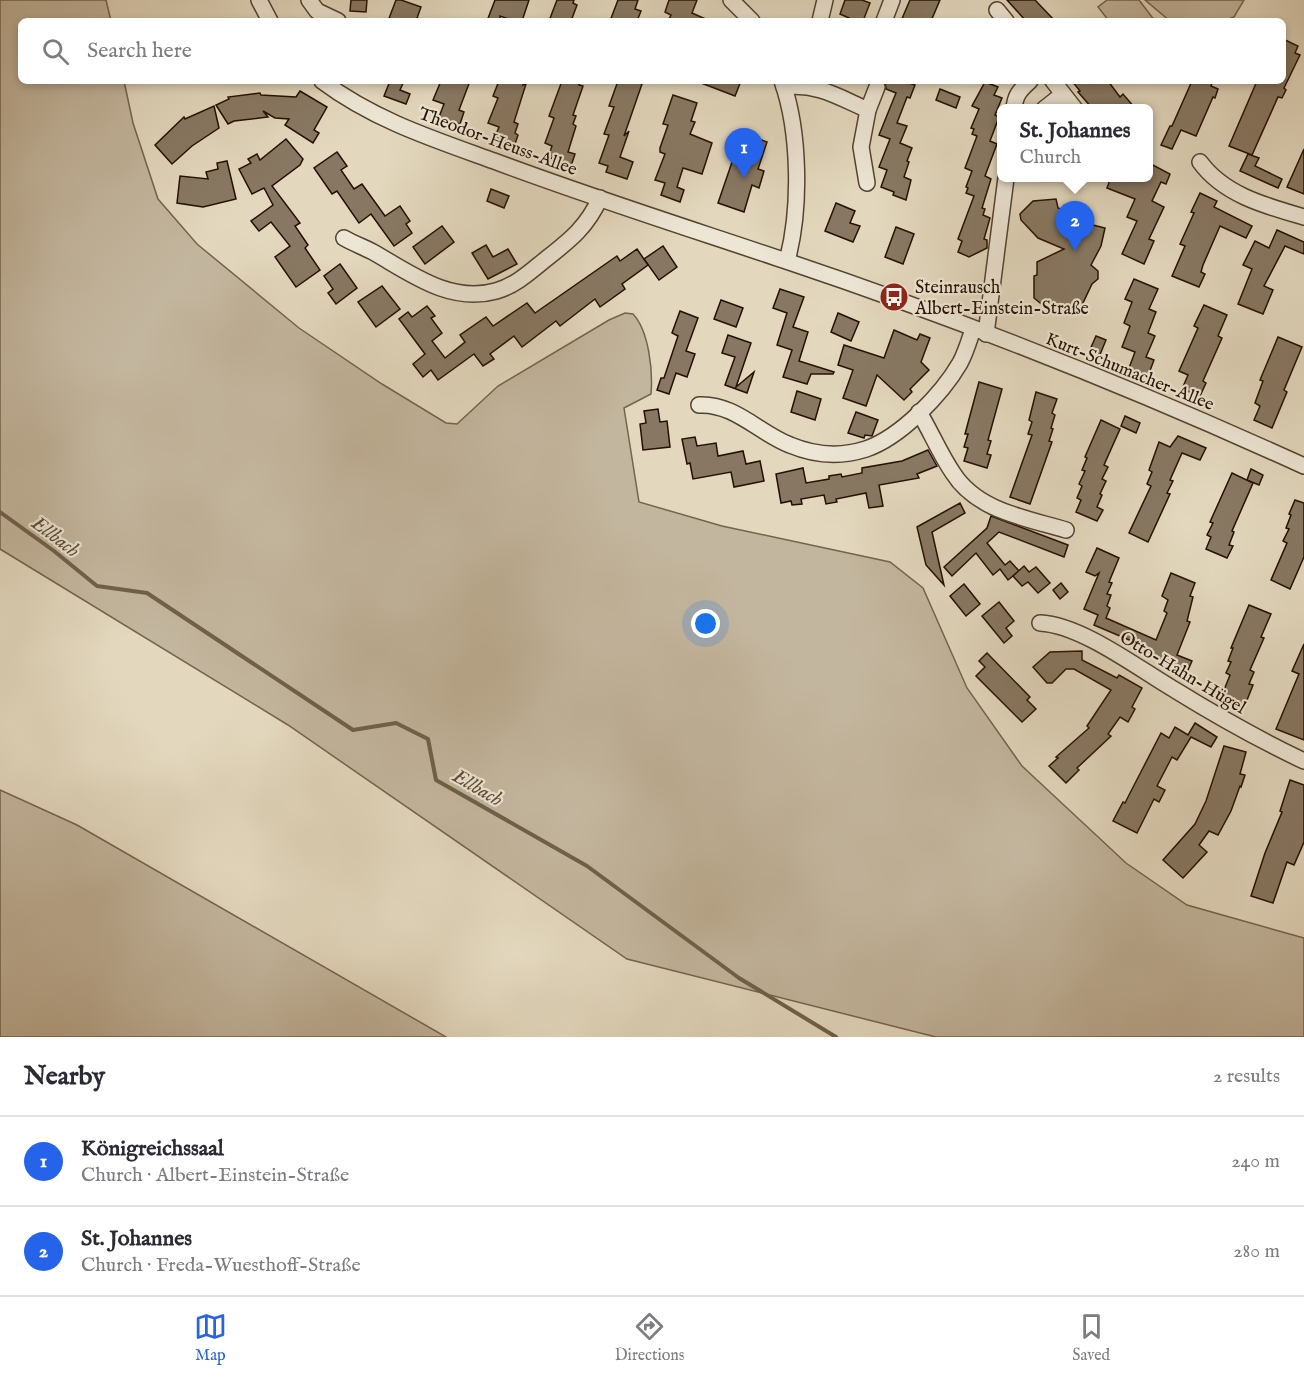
<!DOCTYPE html>
<meta charset="utf-8">
<style>
body{margin:0;font-family:"IM FELL English",serif;background:#f7f7f7;color:#2b2b33}
.you{position:absolute;left:706px;top:624px;width:21px;height:21px;margin:-15px;border:4px solid #fff;border-radius:50%;background:#1a73e8;box-shadow:0 0 0 9px #1a73e833}
.badge{display:grid;place-items:center;width:39px;height:39px;border-radius:50%;background:#2563eb;color:#fff;font-size:20px;font-weight:700}
.pin{position:absolute;translate:-50% -50px;filter:drop-shadow(0 2px 3px #0008)}
.pin::after{content:'';position:absolute;top:32px;width:21px;height:18px;background:inherit;clip-path:polygon(0 0,100% 0,50% 100%)}
.popup{position:absolute;left:997px;top:104px;width:156px;height:78px;box-sizing:border-box;display:grid;place-content:center;border-radius:9px;background:#fff;filter:drop-shadow(0 2px 4px #0005);font-size:20px;white-space:nowrap;color:#7c7c81}
.popup b{font-size:22px;color:#2b2b33}
.popup::after{content:'';position:absolute;left:50%;top:100%;margin-left:-12px;border:12px solid transparent;border-top-color:#fff}
.list{margin:0;padding:0;list-style:none}
h2{display:flex;justify-content:space-between;align-items:center;height:78px;margin:0;padding:0 24px;font-size:26px}
h2 small{font-size:20px;font-weight:400;color:#7c7c81}
.list li{display:grid;grid-template-columns:39px 1fr auto;gap:18px;align-items:center;box-sizing:border-box;height:90px;padding:0 24px;border-top:2px solid #e1e1e2}
.list b{display:block;font-size:22px;white-space:nowrap}
.list p{margin:0;font-size:20px;white-space:nowrap;color:#7c7c81}
.list em{font-size:20px;font-style:normal;color:#7c7c81}
.icon{flex:none;width:33px;height:33px;fill:none;stroke:currentColor;stroke-width:2;stroke-linecap:round;stroke-linejoin:round}
.map{position:relative;flex:none;width:1304px;height:1037px;overflow:hidden}
.search{position:absolute;background:#fff;box-shadow:0 3px 9px #0003;left:18px;right:18px;top:18px;height:66px;display:flex;align-items:center;gap:15px;box-sizing:border-box;padding:0 21px;border-radius:9px;color:#7c7c81;font-size:22px}
.sheet{height:258px;background:#fff}
nav{display:flex;justify-content:space-around;align-items:center;box-sizing:border-box;height:84px;border-top:2px solid #e1e1e2;background:#fff;font-size:16px;color:#7c7c81}
nav a{display:grid;justify-items:center;gap:3px}
nav .on{color:#2563eb}
.map>svg:first-child{display:block}
.green{fill:#c3b69e;stroke:#74634f;stroke-width:1.5}
.lines{fill:none;stroke-linecap:round;stroke-linejoin:round}
.stream{stroke:#705f4b;stroke-width:4}
.building{fill:#887863;stroke:#251000;stroke-width:1.5}
.minor-casing{stroke:#544230;stroke-width:18}
.minor{stroke:#ede6d5;stroke-width:15}
.labels{text-anchor:middle;stroke-width:4.5;stroke-linejoin:round;paint-order:stroke}
.street-label{font-size:18px;fill:#251000;stroke:#ede6d5}
.poi-label{font-size:18px;fill:#251000;stroke:#ede6d5;text-anchor:start}
.water-label{font-size:20px;font-style:italic;fill:#5d4b38;stroke:#ede6d5}
</style>
<div class="map">
<svg width="1304" height="1037" viewBox="0 0 1304 1037">
<rect width="100%" height="100%" fill="#e3d8be"/>
<filter id="stains"><feTurbulence type="fractalNoise" baseFrequency=".00333" numOctaves="4"/><feColorMatrix values="0 0 0 0 .2 0 0 0 0 .09 0 0 0 0 .02 0 0 0 .5 -.17"/></filter>
<radialGradient id="worn" r=".72"><stop offset=".6" stop-color="#630" stop-opacity="0"/><stop offset="1" stop-color="#630" stop-opacity=".3"/></radialGradient>
<g class="green">
<path d="M0,0H106L111,21H21V81H124L133,123L158,199L197,244L299,328L382,384L446,423L457,424L498,386L609,320L625,313L633,314C649,331 653,371 651,394L624,408L639,502L722,526L890,562L923,588L967,688L1022,766L1126,863L1187,905L1304,938V1037H936L627,959L288,725L0,549Z"/>
<path d="M1107,0H1139L1155,21H1109L1098,7Z"/>
<path d="M1145,0H1244L1234,17L1224,21H1170Z"/>
<path d="M0,790L77,825L446,1037H0Z"/>
</g>
<g class="lines">
<path class="stream" d="M0,512L54,551L97,586L147,593L353,730L396,723L428,739L436,780L587,866L739,978L836,1037"/>
</g>
<g class="building">
<path d="M351,0H367L366,12L350,11Z"/>
<path d="M396,0H401L421,7L416,21H388Z"/>
<path d="M495,0H529L522,21H514L500,16V21H487Z"/>
<path d="M557,0H574L573,3L577,5L571,21H549Z"/>
<path d="M618,0H638L635,9L641,11L637,21H610Z"/>
<path d="M669,0H697L692,13L710,21H668L671,15L665,12Z"/>
<path d="M845,0H862L870,3L863,21H848L849,18L840,14Z"/>
<path d="M910,0H940L931,21H901Z"/>
<path d="M1007,0H1035L1055,21H1026Z"/>
<path d="M1283,39L1298,46L1295,53L1300,55L1284,88L1286,90L1282,98L1278,97L1252,155L1229,146L1257,81H1283Z"/>
<path d="M390,81H404L400,90L410,94L406,104L384,96Z"/>
<path d="M441,81H470L459,110L464,112L460,124L439,117L444,104L433,100Z"/>
<path d="M499,81H525L523,85L526,84L514,122L518,124L515,133L518,135L515,144L495,137L499,127L488,123L498,98L493,96Z"/>
<path d="M562,81H581L579,85L583,86L573,115L576,116L573,124L576,126L568,152L575,154L571,166L548,157L552,146L545,143L554,118L549,116Z"/>
<path d="M618,81H634L642,84L624,136L629,131L620,157L633,162L627,179L606,172L608,166L599,163L609,135L604,134L614,107L609,106Z"/>
<path d="M696,81H741L735,96Z"/>
<path d="M885,81H903L915,85L910,98L907,97L897,123L907,126L900,143L912,148L907,161L909,162L904,177L911,180L906,200L893,195L894,192L881,187L887,170L879,167L890,139L879,135L896,93L886,89Z"/>
<path d="M1072,81H1108L1120,97L1123,94L1135,108H1092L1078,92L1080,91Z"/>
<path d="M1192,81H1213L1211,86L1218,89L1215,98L1213,97L1196,136L1181,130L1172,149L1161,145L1170,126H1172Z"/>
<path d="M985,82L998,87L994,95L1002,98L995,115L999,117L990,141L997,144L985,176L991,179L982,208L985,209L983,215L990,218L984,239L987,240V248L969,257L958,252L962,241L958,239L974,196L966,193L968,188L966,187L972,171L965,168L977,136L972,134L974,129L971,128L979,109L972,106Z"/>
<path d="M940,89L960,97L956,108L936,100Z"/>
<path d="M300,91L327,107L314,130L319,133L313,143L285,125L289,119L275,118L263,111L268,117L234,121L228,124L216,105L229,99L228,97L260,93L261,95L296,97Z"/>
<path d="M673,95L697,103L691,121L695,122L690,134L712,143L702,174L683,168L677,187L684,190L680,202L661,195L665,183L655,180L665,154L660,152V148L668,125L663,124Z"/>
<path d="M214,106L219,128L192,146L172,164L155,145L184,117L185,119Z"/>
<path d="M742,133L767,142L758,169L764,171L759,188L752,185L744,212L718,203Z"/>
<path d="M286,139L303,159L300,165L272,186L300,223L295,226L308,245L305,248L320,270L296,287L275,257L290,246L271,222L259,231L251,221L273,205L264,188L252,194L239,169L251,163L248,159L257,154L260,160Z"/>
<path d="M1304,149V194L1287,187Z"/>
<path d="M337,152L347,166L341,170L354,189L362,184L385,216L400,206L410,221L406,224L412,233L394,246L371,214L359,223L337,191L332,194L314,168Z"/>
<path d="M1248,154L1259,158L1255,166L1282,179L1278,188L1240,171Z"/>
<path d="M227,161L236,199L203,207L177,203L180,176L208,179L206,172L218,169L217,163Z"/>
<path d="M1149,163L1170,174L1166,184L1161,182L1152,201L1164,207L1149,239L1154,241L1144,264L1122,254L1137,221L1127,217L1135,199L1107,188L1111,177H1149Z"/>
<path d="M491,189L509,196L504,208L487,201Z"/>
<path d="M1200,193L1217,201L1214,207L1252,226L1246,238L1220,226L1203,265L1201,272L1205,274L1199,287L1172,276L1185,246L1180,244L1194,213L1191,212Z"/>
<path d="M1056,199L1058,208L1091,219L1093,225L1105,228L1101,246L1091,265L1098,271V279L1092,284L1082,305L1067,308L1065,312L1059,306L1045,307L1034,298V276L1037,275V262L1064,249L1038,238L1021,220L1020,214L1033,201Z"/>
<path d="M836,203L855,211L850,223L860,226L853,242L825,231Z"/>
<path d="M442,226L454,242L425,264L413,247Z"/>
<path d="M896,227L914,234L903,264L885,257Z"/>
<path d="M1277,230L1304,242V254L1285,246L1264,286L1273,290L1263,314L1238,304L1252,269L1243,265L1255,241L1269,248Z"/>
<path d="M486,245L493,257L508,249L517,264L488,279L472,253Z"/>
<path d="M663,246L677,267L659,280L644,259Z"/>
<path d="M637,249L648,265L622,284L625,289L600,307L595,299L560,326L556,321L522,347L514,336L490,354L494,359L483,366L474,354L438,380L431,370L423,377L413,364L425,354L399,319L408,312L412,317L427,306L435,316L431,318L442,333L432,341L445,358L465,342L460,335L486,317L493,326L527,303L535,313L617,256L620,261Z"/>
<path d="M340,264L357,288L336,304L328,293L333,289L324,276Z"/>
<path d="M1134,279L1158,289L1149,309L1156,312L1148,333L1155,336L1146,357L1154,360L1148,376L1129,368L1135,352L1122,347L1130,326L1124,323L1132,302L1125,299Z"/>
<path d="M382,286L400,309L376,327L358,302Z"/>
<path d="M780,289L804,297L793,327L808,332L799,361L834,372L833,374H811L807,384L783,377L792,350L777,345L787,313L773,308Z"/>
<path d="M721,300L743,308L736,327L714,319Z"/>
<path d="M1204,305L1227,315L1218,336L1222,338L1203,381L1206,383L1200,396L1182,389L1188,375L1179,371L1198,328L1194,326Z"/>
<path d="M680,311L698,318L686,351L695,354L687,377L676,373L669,394L657,390L661,378H664L678,336L672,333Z"/>
<path d="M838,313L859,322L851,341L831,332Z"/>
<path d="M894,330L917,340L920,334L930,338L921,362L929,370L910,389L912,392L904,400L877,375L866,406L843,398L853,370L838,365L844,345L884,358Z"/>
<path d="M728,335L751,343L736,387L754,372L747,393L725,385L735,357L722,353Z"/>
<path d="M1096,336L1106,340L1099,357L1089,352Z"/>
<path d="M1278,337L1302,347L1284,390L1287,392L1272,428L1254,420L1260,406L1255,403L1263,381L1260,380Z"/>
<path d="M979,382L1002,389L988,440L991,441L987,454L991,455L987,468L964,461L968,448L964,447L968,434H965Z"/>
<path d="M797,391L821,399L815,420L791,412Z"/>
<path d="M1036,392L1057,399L1052,413L1055,415L1051,428L1053,429L1049,441L1052,442L1030,504L1010,497L1032,435L1028,434L1032,422L1029,420Z"/>
<path d="M658,409L660,422L667,421L670,447L643,450L640,424L646,423L644,411Z"/>
<path d="M856,412L878,420L872,436L865,435L864,438L848,433Z"/>
<path d="M1125,416L1140,423L1136,433L1121,426Z"/>
<path d="M1101,420L1120,429L1104,465L1108,467L1102,479L1106,481L1100,494L1102,495L1097,507L1103,510L1097,521L1076,512L1081,500L1077,498L1082,486L1079,484L1085,471L1082,470L1087,458L1085,457Z"/>
<path d="M1178,436L1206,448L1200,460L1182,453L1170,480L1173,481L1167,493L1170,494L1148,542L1129,533L1151,486L1147,484L1152,472L1149,470L1159,442L1170,447Z"/>
<path d="M695,437L697,446L716,443L718,456L743,451L746,464L760,461L764,481L734,487L731,472L693,479L690,463L687,464L682,439Z"/>
<path d="M928,450L937,466L917,474L919,478L879,485L883,506L869,508L866,493L836,499L837,502L826,504L824,495L801,499L802,504L792,505L791,501L781,503L776,474L803,468L806,483L829,479V476L841,474L842,477L862,473V468L902,461Z"/>
<path d="M1251,469L1263,475L1259,485L1247,480Z"/>
<path d="M1232,473L1253,483L1232,531L1234,532L1229,545L1233,546L1227,558L1206,549L1211,537L1207,535L1213,523L1210,522Z"/>
<path d="M1295,500L1304,503V557L1290,589L1271,580L1287,543L1283,541L1289,529L1286,528L1291,515L1289,514Z"/>
<path d="M960,503L965,513L932,532L944,585L926,565L917,527Z"/>
<path d="M991,516L1068,545L1064,557L999,532L987,543L1005,565L1010,561L1019,571L1008,580L1000,569L993,575L976,553L952,576L944,567L987,528Z"/>
<path d="M1097,548L1119,558L1109,582L1112,583L1107,594L1111,595L1107,606L1110,608L1106,618L1156,640L1167,613L1164,611L1168,600L1162,596L1171,573L1195,583L1190,596L1193,597L1187,621L1190,622L1177,655L1192,661L1188,670L1150,655L1153,650L1094,625L1098,615L1084,609L1099,573L1095,576L1086,572Z"/>
<path d="M1024,566L1029,572L1036,567L1050,583L1038,593L1028,582L1022,586L1013,576Z"/>
<path d="M1061,583L1068,592L1060,599L1053,590Z"/>
<path d="M964,584L980,604L966,616L950,596Z"/>
<path d="M999,602L1014,621L1006,628L1012,636L1004,643L982,616Z"/>
<path d="M1249,605L1271,614L1261,637L1264,638L1250,670L1254,672L1249,684L1253,685L1245,705L1222,695L1230,675L1226,673L1231,662L1228,661L1233,648H1231Z"/>
<path d="M1304,644V740L1276,729L1299,674L1292,671Z"/>
<path d="M1082,651V660L1117,678L1119,675L1142,688L1132,707L1135,709L1128,722L1120,717L1108,734L1111,736L1077,768L1079,770L1066,783L1049,766L1058,758L1056,757L1089,728L1087,726L1111,690L1074,669H1066L1052,683H1047L1033,667L1050,652Z"/>
<path d="M987,653L1030,697L1027,700L1036,709L1022,722L976,676L985,667L979,661Z"/>
<path d="M1195,723L1217,737L1211,747L1191,737L1177,760L1172,757L1157,786L1165,790L1159,802L1154,799L1137,833L1113,821L1123,802L1125,803L1128,797L1161,733L1169,738L1175,727L1188,735Z"/>
<path d="M1224,746L1246,752L1240,774L1245,775L1241,787L1240,786L1231,811L1218,835L1209,831L1199,845L1207,852L1183,878L1163,860L1195,824L1206,801Z"/>
<path d="M1290,780L1304,785V842L1294,865L1287,862L1273,903L1251,896L1265,853L1282,812L1280,811Z"/>
</g>
<g class="lines">
<g class="minor-casing">
<g id="minor">
<path d="M259,0L270,21"/>
<path d="M309,0L317,11L338,21"/>
<path d="M731,0L752,21"/>
<path d="M997,10L1006,21"/>
<path d="M820,21L825,0"/>
<path d="M884,21L892,0"/>
<path d="M322,81C374,120 433,139 494,161C590,197 688,228 786,261C962,320 1135,389 1304,466"/>
<path d="M782,81C800,132 801,209 787,261"/>
<path d="M1053,81L1075,109"/>
<path d="M784,87C818,83 838,97 868,110"/>
<path d="M1014,109C1015,95 1020,90 1030,81"/>
<path d="M1044,109L1063,94"/>
<path d="M1200,162C1224,195 1266,206 1304,217"/>
<path d="M867,183L861,147L868,110L877,87"/>
<path d="M344,238C353,243 363,247 373,252C410,273 450,304 496,291C515,286 531,271 546,259C570,240 587,227 600,198"/>
<path d="M986,334L1006,178"/>
<path d="M699,405C734,403 759,433 790,445C814,455 841,457 866,449C901,437 942,394 960,363C966,352 969,341 973,329"/>
<path d="M919,412C931,432 940,454 953,473C977,511 1026,518 1066,530"/>
<path d="M1040,623C1082,625 1139,669 1175,690C1217,716 1260,740 1304,761"/>
</g>
</g>
<use href="#minor" class="minor"/>
</g>
<defs>
<g id="bus-disc" transform="scale(1.5)"><circle r="9.5" fill="#8f2418" stroke="#ede6d5"/><path d="M-5-6H5V4H4V6H2V4H-2V6H-4V4H-5ZM-3.5-4V0h7V-4ZM-3.5 1.2v1.5H-2V1.2ZM2 1.2v1.5H3.5V1.2Z" fill="#fff"/></g>
</defs>
<g fill-rule="evenodd">
<use href="#bus-disc" x="894" y="297"/>
</g>
<g class="labels">
<g class="street-label">
<text transform="translate(498 141) rotate(20)" y="6">Theodor-Heuss-Allee</text>
<text transform="translate(1130 371) rotate(22)" y="6">Kurt-Schumacher-Allee</text>
<text transform="translate(1183 672) rotate(31)" y="6">Otto-Hahn-Hügel</text>
</g>
<g class="poi-label">
<text x="915" y="293">Steinrausch<tspan x="915" dy="21">Albert-Einstein-Straße</tspan></text>
</g>
<g class="water-label">
<text transform="translate(56 536) rotate(37)" y="7">Ellbach</text>
<text transform="translate(478 787) rotate(30)" y="7">Ellbach</text>
</g>
</g>
<rect width="100%" height="100%" filter="url(#stains)"/>
<rect width="100%" height="100%" fill="url(#worn)"/>
</svg>
<div class="you"></div>
<div class="pin badge" style="left:744px;top:178px">1</div>
<div class="pin badge" style="left:1075px;top:251px">2</div>
<div class="popup"><b>St. Johannes</b>Church</div>
<div class="search"><svg class="icon" aria-label="search" viewBox="0 0 24 24"><circle cx="10" cy="10" r="6"/><path d="M15 15l6 6"/></svg>Search here</div>
</div>
<section class="sheet">
<h2>Nearby<small>2 results</small></h2>
<ul class="list">
<li><span class="badge">1</span><div><b>Königreichssaal</b><p>Church · Albert-Einstein-Straße</p></div><em>240 m</em></li>
<li><span class="badge">2</span><div><b>St. Johannes</b><p>Church · Freda-Wuesthoff-Straße</p></div><em>280 m</em></li>
</ul>
</section>
<nav>
<a class="on"><svg class="icon" aria-label="map" viewBox="0 0 24 24"><path d="M3 6l6-2 6 2 6-2v14l-6 2-6-2-6 2zM9 4v14M15 6v14"/></svg>Map</a>
<a><svg class="icon" aria-label="directions" viewBox="0 0 24 24"><path d="M12 3l9 9-9 9-9-9zM9 14v-3h6M13 9l2 2-2 2"/></svg>Directions</a>
<a><svg class="icon" aria-label="saved" viewBox="0 0 24 24"><path d="M7 4h10v16l-5-4-5 4z"/></svg>Saved</a>
</nav>
